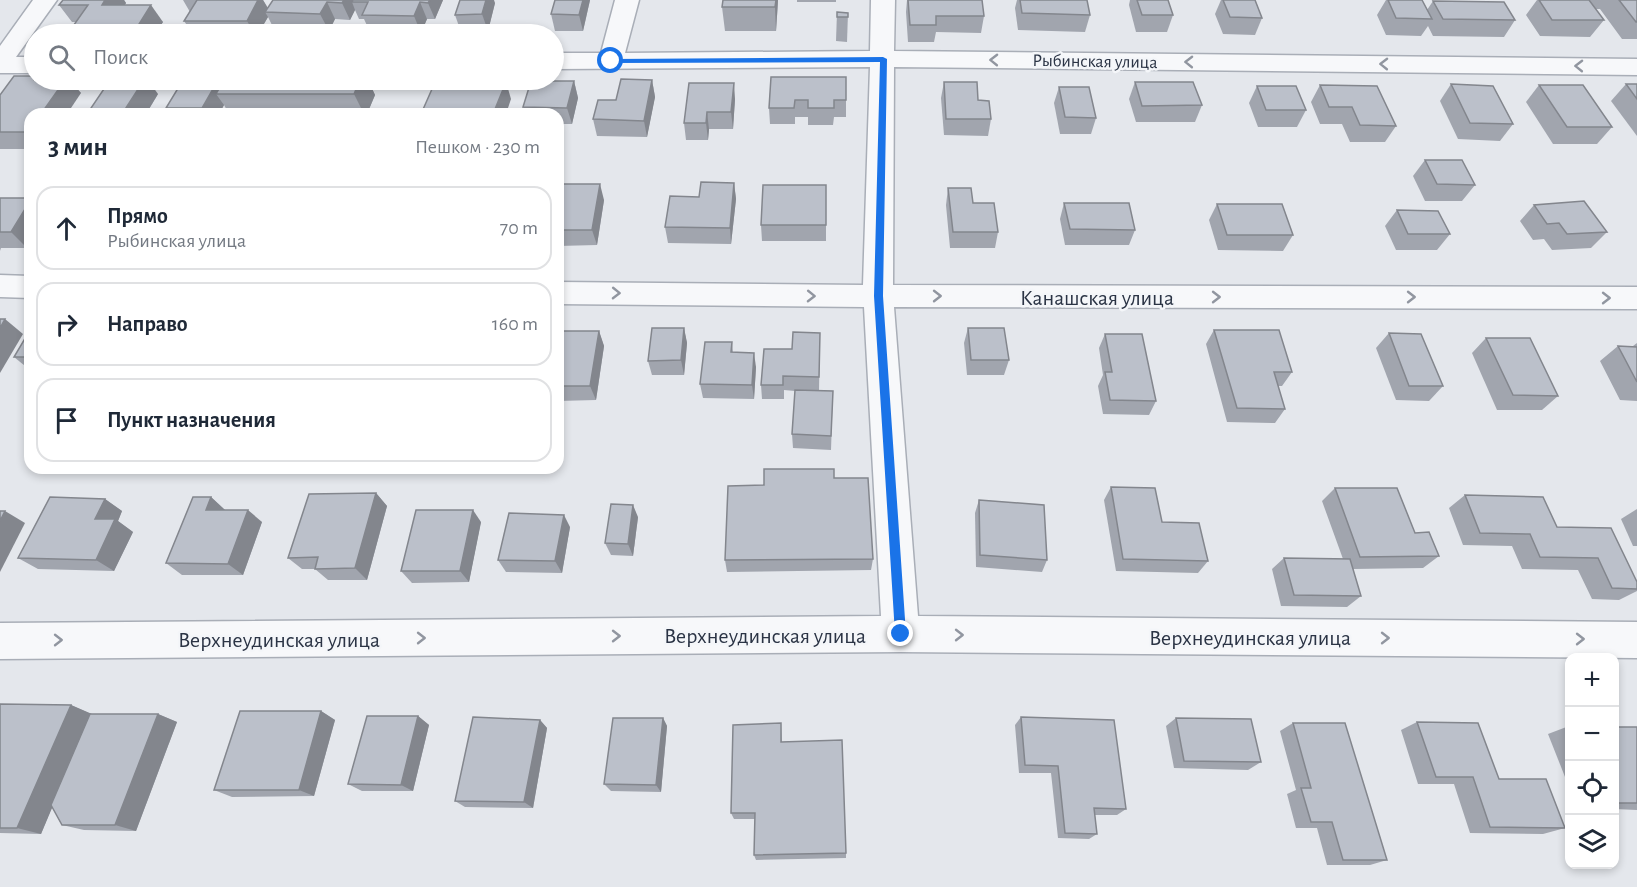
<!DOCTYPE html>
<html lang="ru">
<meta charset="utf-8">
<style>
body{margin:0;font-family:"Alegreya Sans",sans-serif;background:#f6f6f7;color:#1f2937}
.controls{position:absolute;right:18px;bottom:18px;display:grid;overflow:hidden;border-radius:12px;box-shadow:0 3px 9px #0003}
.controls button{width:54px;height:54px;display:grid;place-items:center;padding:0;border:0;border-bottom:2px solid #e0e1e3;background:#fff;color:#1f2937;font:30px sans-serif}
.stop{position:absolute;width:18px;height:18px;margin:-14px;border:4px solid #1a73e8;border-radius:50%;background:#fff}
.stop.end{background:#1a73e8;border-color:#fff;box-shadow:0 2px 6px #0008}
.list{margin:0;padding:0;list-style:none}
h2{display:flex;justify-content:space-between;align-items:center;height:78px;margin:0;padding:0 24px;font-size:26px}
h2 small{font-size:20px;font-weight:400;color:#747a83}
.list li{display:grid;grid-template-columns:39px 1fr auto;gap:18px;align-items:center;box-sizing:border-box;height:84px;margin:0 12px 12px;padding:0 12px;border:2px solid #e0e1e3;border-radius:18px}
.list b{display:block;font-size:22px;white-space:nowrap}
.list p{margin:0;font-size:20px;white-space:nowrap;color:#747a83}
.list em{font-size:20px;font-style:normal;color:#747a83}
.icon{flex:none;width:33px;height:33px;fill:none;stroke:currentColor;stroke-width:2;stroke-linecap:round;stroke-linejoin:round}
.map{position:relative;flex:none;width:1637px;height:887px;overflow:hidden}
.search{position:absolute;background:#fff;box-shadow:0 3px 9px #0003;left:24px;top:24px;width:540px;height:66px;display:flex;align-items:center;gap:15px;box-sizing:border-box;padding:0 21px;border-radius:33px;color:#747a83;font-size:22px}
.panel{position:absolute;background:#fff;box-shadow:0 3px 9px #0003;left:24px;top:108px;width:540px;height:366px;border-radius:18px}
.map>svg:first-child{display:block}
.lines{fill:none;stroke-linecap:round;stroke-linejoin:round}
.minor-casing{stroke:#a9aeb7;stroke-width:3}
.minor{fill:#f7f8fa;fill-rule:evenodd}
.wall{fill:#a1a5ae}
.shaded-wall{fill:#83868d}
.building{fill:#bbc0ca;stroke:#83868d;stroke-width:1.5}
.oneway{stroke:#9196a0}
.route{fill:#1a73e8}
.labels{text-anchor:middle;stroke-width:5;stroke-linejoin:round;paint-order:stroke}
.far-street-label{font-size:18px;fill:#2b3445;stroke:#f4f6f9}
.street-label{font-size:22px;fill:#2b3445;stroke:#f4f6f9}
</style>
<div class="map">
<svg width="1637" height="887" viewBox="0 0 1637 887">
<rect width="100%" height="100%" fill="#e4e7ec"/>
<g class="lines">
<g class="minor-casing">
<g id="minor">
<path d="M33,0H57L16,57H34V73H0V46Z"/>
<path d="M615,0H639L625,53L870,51L871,0H895L894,51L1637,59V75L894,67L893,285L1637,287V309L894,307L918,616L1637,622V658L901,652L0,659V623L881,616L864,307L558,304V282L863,285L870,67L554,69V53H601Z"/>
<path d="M0,275L30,276V298L0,297Z"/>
</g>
</g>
<use href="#minor" class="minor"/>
</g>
<g class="wall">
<path d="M63,0H124L126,3L125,5L163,22L155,34H75L71,29L76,22H72L59,5Z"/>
<path d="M183,0H263L268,8L273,0H443L435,19H427L421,33L370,32L364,19H359L355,10L350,20L335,19L329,31L274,29L268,17L258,34H193L184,21L190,12Z"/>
<path d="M555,0H590L583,31H555L551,14Z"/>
<path d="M723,0H778L776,31H725L722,7Z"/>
<rect x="797" y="0" width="39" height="2"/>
<path d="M907,0H982L984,16L981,33L936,32L934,42H908L906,12Z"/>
<path d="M1017,0H1087L1090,15L1085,32L1018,30L1015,8Z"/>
<path d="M1130,0H1168L1173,15L1167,32H1136L1129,5Z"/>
<path d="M1221,0H1255L1262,18L1255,35L1223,34L1215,14Z"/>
<path d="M1386,0H1422L1427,10L1433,1L1515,20L1504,37L1433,36L1428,26L1421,36L1386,35L1377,15Z"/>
<path d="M1537,0H1637V39H1622L1600,9H1595L1604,20L1590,37L1540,36L1526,15Z"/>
<path d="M495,3L488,31L461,32L455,15Z"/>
<path d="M837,12L848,13L847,42L836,41Z"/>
<path d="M771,77L846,100V117H834L833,125H808V117H795V124H770L769,108Z"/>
<path d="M34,80H69L81,93L30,114V149H0V95Z"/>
<path d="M183,80H368L375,95L367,114H229L224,105L219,114H171L166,108Z"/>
<path d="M652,80L655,97L647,137L597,136L593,119L616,100Z"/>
<path d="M574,81L578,98L572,124H558V114H526L523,107Z"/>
<path d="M944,82L978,100L991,119L988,136L944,135L941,98Z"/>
<path d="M1135,82L1202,105L1195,122H1136L1129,99Z"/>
<path d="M1451,84L1513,124L1500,141L1458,139L1440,101Z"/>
<path d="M1626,84H1637V136L1611,101Z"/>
<path d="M1320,85L1396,126L1385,142H1350L1342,124H1320L1311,102Z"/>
<path d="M1539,85L1612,127L1597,144H1553L1526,102Z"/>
<path d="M1257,86L1306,110L1297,127H1258L1249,103Z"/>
<path d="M1059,87L1096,118L1091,134H1060L1054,103Z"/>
<path d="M158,94L146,114H92L89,111Z"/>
<path d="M735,99L733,129H709L708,140H686L684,123Z"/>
<path d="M1425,160L1475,185L1462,201H1425L1413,176Z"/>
<path d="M734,183L736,199L731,244L668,243L665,227L699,197Z"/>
<path d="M558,184L604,200L597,245L558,246Z"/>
<path d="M826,185V241H762L761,225Z"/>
<path d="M948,188L973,203L998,232L995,248H950L946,205Z"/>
<path d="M0,198L27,248H1L0,251Z"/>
<path d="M1064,203L1135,230L1129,245H1065L1060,219Z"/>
<path d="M1217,204L1293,235L1283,251L1218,250L1209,220Z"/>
<path d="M1534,205L1607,232L1591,248L1552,250L1544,239L1533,240L1520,221Z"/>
<path d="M1397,210L1450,234L1437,250H1396L1385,226Z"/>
<path d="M684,328L687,343L684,375H652L648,361Z"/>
<path d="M968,328L1009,360L1004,375H967L964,343Z"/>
<path d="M30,330V370L14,357Z"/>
<path d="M1214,330L1292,372L1282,386H1278L1285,409L1275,423L1227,422L1206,344Z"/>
<path d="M558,331H599L604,346L596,400L558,401Z"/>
<path d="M820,333L819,391H833L831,450L793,448L792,434L795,391L784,390V399H762L761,385L792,349Z"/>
<path d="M1389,333L1443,386L1429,401L1396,400L1376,348Z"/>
<path d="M1105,334L1156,401L1149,415L1103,414L1098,386L1103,375L1099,348Z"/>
<path d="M1486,338L1558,396L1542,410H1497L1472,353Z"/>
<path d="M732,342L733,352L756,367L754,399L703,398L700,384Z"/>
<path d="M1637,343V401L1620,400L1600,361L1618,346H1633Z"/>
<path d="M834,478L873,559L871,570L727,572L725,560L764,485Z"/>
<path d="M1111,487L1162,522L1208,561L1198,573L1116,571L1104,500Z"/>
<path d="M1335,488L1415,533L1439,556L1423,568L1353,569L1361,596L1347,607L1281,606L1272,569L1284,558L1343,559L1322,501Z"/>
<path d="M376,493L387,506L367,580H328L315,569H302L288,558Z"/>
<path d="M1465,495L1557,527L1637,582V591L1619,600L1592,599L1578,570L1522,569L1512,546L1463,545L1449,508Z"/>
<path d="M211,497L225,510L262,522L243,575H182L166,563Z"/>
<path d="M105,499L122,511L118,521L133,532L114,571L38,569L18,558Z"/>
<path d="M979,500L1047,560L1042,572L976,567L975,513Z"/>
<path d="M1637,509V546H1633L1621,519Z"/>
<path d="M638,517L633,556L611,555L605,543Z"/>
<path d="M481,522L469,582L412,583L401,571Z"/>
<path d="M570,527L562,573L506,572L498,560Z"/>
<path d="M0,704L71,705L91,714H158L177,722L136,831L84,830L62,825L52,807L41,834L0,833Z"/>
<path d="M321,711L335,720L314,796L232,797L214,790Z"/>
<path d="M418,716L429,725L413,791H362L348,784Z"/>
<path d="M1021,717L1126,809L1117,815H1095L1097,834L1089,839L1058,838L1051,773H1019L1015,725Z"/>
<path d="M663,718L667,726L661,792L611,791L604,784Z"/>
<path d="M1176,718L1261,762L1248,770L1174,768L1166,726Z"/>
<path d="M540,720L547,728L533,808L465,807L455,801Z"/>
<path d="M1417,722L1499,779L1565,828L1543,834L1470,833L1454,784H1418L1401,730Z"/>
<path d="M781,723L782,742L846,853V858L756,860L754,855L755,819H734L731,813Z"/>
<path d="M1293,723L1387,860L1370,865H1327L1317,828H1296L1287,794L1296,790L1280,731Z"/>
<path d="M1569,726V787L1548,734Z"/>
<path d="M1614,727H1637V810L1614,809Z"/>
</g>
<g class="shaded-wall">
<path d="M105,0H124L126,3L113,22L102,5Z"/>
<path d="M258,0H263L270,12H265L268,17L258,34H255L247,21Z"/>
<path d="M344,0H360L352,2L355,10L350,20L342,3Z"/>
<path d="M430,0H443L435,19L428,3Z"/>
<path d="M486,0H494L495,3L488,31L482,14Z"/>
<path d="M583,0H590L583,31L579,15Z"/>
<path d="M776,0H778L776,31L775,7Z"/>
<path d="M327,2L335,19L329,31L320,14Z"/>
<path d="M420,2L427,19L421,33L414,16Z"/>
<path d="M151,5L163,22L155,34H140L136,29Z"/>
<path d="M65,80H69L81,93L67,114H41Z"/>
<path d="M144,80H148L158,94L146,114H127L124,111Z"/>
<path d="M218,80H223L231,92L216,94L224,105L219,114H206L202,108Z"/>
<path d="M360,80H368L375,95L367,114H364L354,94Z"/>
<path d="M652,80L655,97L647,137L644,121Z"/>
<path d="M574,81L578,98L572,124L567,108Z"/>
<path d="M506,82L511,99L506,114H493Z"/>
<path d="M734,83L735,99L733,129L731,112Z"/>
<path d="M707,112L709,129L708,140L706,123Z"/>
<path d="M734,183L736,199L731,244L730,228Z"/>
<path d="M600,184L604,200L597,245L592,230Z"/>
<path d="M30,201V243L27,248L11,232Z"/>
<path d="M5,319L23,334L0,373V328Z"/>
<path d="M684,328L687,343L684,375L681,360Z"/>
<path d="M599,331L604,346L596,400L590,386Z"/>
<path d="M754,353L756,367L754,399L752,385Z"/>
<path d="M376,493L387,506L367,580L355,568Z"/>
<path d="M211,497L225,510H206Z"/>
<path d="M105,499L122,511L118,521L133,532L114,571L96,560L95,519Z"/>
<path d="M633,505L638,517L633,556L628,544Z"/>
<path d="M248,510L262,522L243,575L228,564Z"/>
<path d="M473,510L481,522L469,582L460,571Z"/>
<path d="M5,511L25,523L0,572V521Z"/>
<path d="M564,515L570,527L562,573L555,561Z"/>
<path d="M71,705L92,714L41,834L17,828Z"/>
<path d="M321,711L335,720L314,796L299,790Z"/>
<path d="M158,714L177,722L136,831L115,825Z"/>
<path d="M418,716L429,725L413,791L401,785Z"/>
<path d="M663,718L667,726L661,792L656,785Z"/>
<path d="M540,720L547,728L533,808L524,802Z"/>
</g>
<g class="building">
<path d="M63,0H105L102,5H151L136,29H71L88,5H59Z"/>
<path d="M197,0H258L247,21H184Z"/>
<path d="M273,0H344L342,3L327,2L320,14L265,12Z"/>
<path d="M353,0H430L428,3L420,2L414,16L362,15L368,2H352Z"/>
<path d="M460,0H486L482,14L455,15Z"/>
<path d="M555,0H583L579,15L551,14Z"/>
<path d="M723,0H776L775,7H722Z"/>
<path d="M908,0H982L984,16H936V25H910Z"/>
<path d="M1020,0H1087L1090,15L1022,13Z"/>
<path d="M1137,0H1168L1173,15H1142Z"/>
<path d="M1223,0H1255L1262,18L1230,17Z"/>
<path d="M1388,0H1422L1432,19L1396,18Z"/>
<path d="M1539,0H1589L1604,20H1552Z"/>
<path d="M1619,0H1637V22H1636Z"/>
<path d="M1433,1L1504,2L1515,20L1443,19Z"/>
<path d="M837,12L848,13V17H837Z"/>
<path d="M14,76H34V80H65L41,114H30V130L28,132H0V95Z"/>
<path d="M771,77H846V100H834V108H808V100H795L794,108H769Z"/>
<path d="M621,79L652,80L644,121L593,119L598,100H616Z"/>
<path d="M110,80H144L124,111H89Z"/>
<path d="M183,80H218L202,108H166Z"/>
<path d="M224,80H360L354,94H216Z"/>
<path d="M436,80H452L506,82L493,114H421Z"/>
<path d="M531,81H574L567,108L523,107Z"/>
<path d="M944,82H977L978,100L989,101L991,119H946Z"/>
<path d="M1135,82H1193L1202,105L1142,106Z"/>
<path d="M689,83H734L731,112H707L706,123H684Z"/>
<path d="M1451,84L1493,86L1513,124L1470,123Z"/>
<path d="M1626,84H1637V99Z"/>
<path d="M1320,85L1377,86L1396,126L1360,125L1352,107H1329Z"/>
<path d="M1539,85H1583L1612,127H1567Z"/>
<path d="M1257,86H1296L1306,110H1266Z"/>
<path d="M1059,87H1089L1096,118L1065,117Z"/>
<path d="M1425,160H1462L1475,185L1437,184Z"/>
<path d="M701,182L734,183L730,228L665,227L670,196L699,197Z"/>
<path d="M558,184H600L592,230H558Z"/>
<path d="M763,185H826V225H761Z"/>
<path d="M948,188H971L973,203H994L998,232H953Z"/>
<path d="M0,198H30V201L11,232H0Z"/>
<path d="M1584,201L1607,232L1567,234L1559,223L1547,224L1534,205Z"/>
<path d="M1064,203H1129L1135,230L1070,229Z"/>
<path d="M1217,204H1282L1293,235H1227Z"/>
<path d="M1397,210L1438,211L1450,234H1408Z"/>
<path d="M0,319H5L0,328Z"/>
<path d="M652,328H684L681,360L648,361Z"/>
<path d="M968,328H1004L1009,360H971Z"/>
<path d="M30,330V357H14Z"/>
<path d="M1214,330H1279L1292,372H1274L1285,409L1237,408Z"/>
<path d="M558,331H599L590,386H558Z"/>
<path d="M793,332L820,333L819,377L783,376V385H761L764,349H792Z"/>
<path d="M1389,333L1421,334L1443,386H1409Z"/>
<path d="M1105,334H1142L1156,401L1110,400L1105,372H1112Z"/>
<path d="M1486,338H1530L1558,396L1513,395Z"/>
<path d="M705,342H732L731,352L754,353L752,385L700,384Z"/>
<path d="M1618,346L1637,347V382Z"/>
<path d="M795,390L833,391L831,436L792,434Z"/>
<path d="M764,469H834V478H868L873,559L725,560L728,486L764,485Z"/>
<path d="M1111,487L1155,488L1162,522L1199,523L1208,561L1123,559Z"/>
<path d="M1335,488H1397L1415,533L1429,532L1439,556L1360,557Z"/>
<path d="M376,493L355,568L315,569L318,557L288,558L309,494Z"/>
<path d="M1465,495L1543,497L1557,527L1611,528L1637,582V589L1612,588L1598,558L1540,557L1530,534L1480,533Z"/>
<path d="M50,497L105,499L95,519H115L96,560L18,558Z"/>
<path d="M193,497H211L206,510H248L228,564L166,563Z"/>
<path d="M979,500L1044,505L1047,560L980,555Z"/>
<path d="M611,504L633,505L628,544L605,543Z"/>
<path d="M416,510H473L460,571H401Z"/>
<path d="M0,511H5L0,521Z"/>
<path d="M509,513L564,515L555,561L498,560Z"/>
<path d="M1284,558L1350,559L1361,596L1294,595Z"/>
<path d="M0,704L71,705L17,828H0Z"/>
<path d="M240,711H321L299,790H214Z"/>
<path d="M90,714H158L115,825H62L51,805Z"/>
<path d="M367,716H418L401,785L348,784Z"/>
<path d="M473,717L540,720L524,802L455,801Z"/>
<path d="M1021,717L1114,720L1126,809L1094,808L1097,834L1065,833L1058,766L1025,765Z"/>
<path d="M613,718H663L656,785L604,784Z"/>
<path d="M1176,718L1251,719L1261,762L1184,761Z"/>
<path d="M1417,722L1478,723L1499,779H1546L1565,828L1490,827L1473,777H1436Z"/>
<path d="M781,723V742L842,740L846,853L754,855L755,813H731L733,725Z"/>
<path d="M1293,723H1345L1387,860H1343L1332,822H1311L1301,788H1311Z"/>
<rect x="1614" y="727" width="23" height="76"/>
</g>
<defs><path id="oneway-chevron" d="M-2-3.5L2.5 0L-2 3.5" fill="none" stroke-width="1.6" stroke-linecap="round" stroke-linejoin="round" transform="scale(1.5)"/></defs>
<g class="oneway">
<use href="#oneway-chevron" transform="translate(994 60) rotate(-179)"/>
<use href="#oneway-chevron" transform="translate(1189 62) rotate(-179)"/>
<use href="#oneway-chevron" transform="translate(1384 64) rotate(-179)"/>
<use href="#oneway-chevron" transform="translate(1579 66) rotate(-179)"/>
<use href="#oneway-chevron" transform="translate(616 293) rotate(1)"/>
<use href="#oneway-chevron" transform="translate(811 296) rotate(1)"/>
<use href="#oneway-chevron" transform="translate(937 296)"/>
<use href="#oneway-chevron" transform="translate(1216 297)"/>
<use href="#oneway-chevron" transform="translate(1411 297)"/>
<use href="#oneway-chevron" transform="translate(1606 298)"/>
<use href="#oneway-chevron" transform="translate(959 635)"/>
<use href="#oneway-chevron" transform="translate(616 636)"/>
<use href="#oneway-chevron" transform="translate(421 638)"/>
<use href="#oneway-chevron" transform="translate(1385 638)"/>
<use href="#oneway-chevron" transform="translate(1580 639)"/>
<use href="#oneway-chevron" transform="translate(58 640)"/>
</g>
<path class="route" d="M883,57L887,59L883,296L906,634L901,640L895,634L874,296L880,62L611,63L607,61L611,59Z"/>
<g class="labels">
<g class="far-street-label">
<text transform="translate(1095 61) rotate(1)" y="6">Рыбинская улица</text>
</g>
<g class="street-label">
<text x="1097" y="305">Канашская улица</text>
<text x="765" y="643">Верхнеудинская улица</text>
<text x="1250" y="645">Верхнеудинская улица</text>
<text x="279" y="647">Верхнеудинская улица</text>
</g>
</g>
</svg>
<div class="controls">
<button>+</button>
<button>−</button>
<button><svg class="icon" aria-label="locate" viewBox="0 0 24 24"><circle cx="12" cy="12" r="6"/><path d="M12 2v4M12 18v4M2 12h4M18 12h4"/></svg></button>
<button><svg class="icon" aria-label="layers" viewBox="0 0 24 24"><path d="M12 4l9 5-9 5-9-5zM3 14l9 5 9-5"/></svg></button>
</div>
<div class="stop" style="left:611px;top:61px"></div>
<div class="stop end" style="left:901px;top:634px"></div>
<div class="search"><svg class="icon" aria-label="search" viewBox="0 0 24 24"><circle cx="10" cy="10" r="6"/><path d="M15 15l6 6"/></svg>Поиск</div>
<section class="panel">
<h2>3 мин<small>Пешком · 230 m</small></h2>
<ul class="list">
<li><svg class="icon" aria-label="ahead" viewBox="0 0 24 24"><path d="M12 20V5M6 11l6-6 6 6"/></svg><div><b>Прямо</b><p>Рыбинская улица</p></div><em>70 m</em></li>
<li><svg class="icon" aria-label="right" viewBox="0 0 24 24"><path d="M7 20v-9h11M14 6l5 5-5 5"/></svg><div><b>Направо</b></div><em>160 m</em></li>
<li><svg class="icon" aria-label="arrive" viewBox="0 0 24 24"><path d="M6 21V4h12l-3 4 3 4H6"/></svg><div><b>Пункт назначения</b></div></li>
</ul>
</section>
</div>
